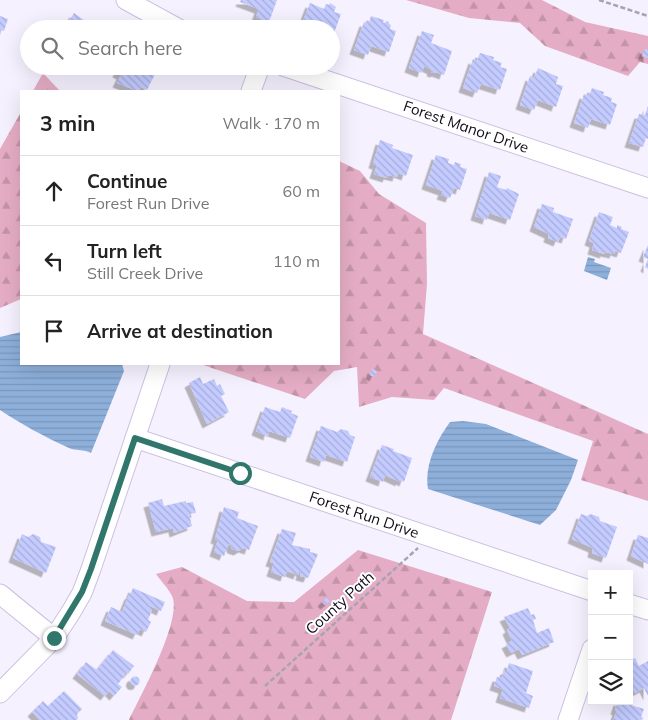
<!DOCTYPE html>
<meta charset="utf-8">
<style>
body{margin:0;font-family:Mulish,sans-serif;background:#f6f6f6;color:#222}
.controls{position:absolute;right:15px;bottom:15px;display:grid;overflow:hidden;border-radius:0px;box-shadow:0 5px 20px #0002}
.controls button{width:45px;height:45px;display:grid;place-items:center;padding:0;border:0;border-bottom:1px solid #e0e0e0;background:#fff;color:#222;font:25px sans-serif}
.stop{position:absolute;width:15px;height:15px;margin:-11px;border:4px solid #30766b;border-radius:50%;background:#fff}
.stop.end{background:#30766b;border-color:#fff;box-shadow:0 1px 5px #0008}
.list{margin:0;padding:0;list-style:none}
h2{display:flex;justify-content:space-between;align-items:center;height:65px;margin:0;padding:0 20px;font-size:21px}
h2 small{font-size:16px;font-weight:400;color:#767676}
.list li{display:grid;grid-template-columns:32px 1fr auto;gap:15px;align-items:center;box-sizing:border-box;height:70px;padding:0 20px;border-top:1px solid #e0e0e0}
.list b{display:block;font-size:19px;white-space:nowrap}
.list p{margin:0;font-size:16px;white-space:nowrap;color:#767676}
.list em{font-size:16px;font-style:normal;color:#767676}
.icon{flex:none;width:28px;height:28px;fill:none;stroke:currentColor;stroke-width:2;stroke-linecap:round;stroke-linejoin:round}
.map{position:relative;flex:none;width:648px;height:720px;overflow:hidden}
.search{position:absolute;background:#fff;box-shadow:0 5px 20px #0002;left:20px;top:20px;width:320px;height:55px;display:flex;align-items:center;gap:12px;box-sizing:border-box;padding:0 18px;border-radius:28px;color:#767676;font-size:19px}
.panel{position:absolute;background:#fff;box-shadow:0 5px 20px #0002;left:20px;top:90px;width:320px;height:275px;border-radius:0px}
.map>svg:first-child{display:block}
.forest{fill:url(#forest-firs)}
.water{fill:url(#water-rules)}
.building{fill:url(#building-back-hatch);filter:url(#shadow)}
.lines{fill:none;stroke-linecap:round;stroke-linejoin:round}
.minor-casing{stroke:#ccc0e0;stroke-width:21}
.path{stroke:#a8a3b0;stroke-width:2.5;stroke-dasharray:5 2.5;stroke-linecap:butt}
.minor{stroke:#fff;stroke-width:19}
.route{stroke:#30766b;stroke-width:6}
.labels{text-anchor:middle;stroke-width:4;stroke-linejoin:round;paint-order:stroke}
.street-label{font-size:15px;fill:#100b16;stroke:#fff}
</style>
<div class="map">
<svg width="648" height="720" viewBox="0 0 648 720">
<defs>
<pattern id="forest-firs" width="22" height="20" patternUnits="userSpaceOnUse" patternTransform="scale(1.25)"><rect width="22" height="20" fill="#e5adc5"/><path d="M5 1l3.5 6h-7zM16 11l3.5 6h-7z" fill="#c394a8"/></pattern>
<pattern id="water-rules" width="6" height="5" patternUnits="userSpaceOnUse" patternTransform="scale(1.25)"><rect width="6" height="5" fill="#8dafda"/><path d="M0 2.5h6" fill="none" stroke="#7995ba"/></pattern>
<pattern id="building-back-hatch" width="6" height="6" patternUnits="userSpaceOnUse" patternTransform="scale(1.25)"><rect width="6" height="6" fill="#c3cbff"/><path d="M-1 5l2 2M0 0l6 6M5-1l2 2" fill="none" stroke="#a6adda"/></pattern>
<filter id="shadow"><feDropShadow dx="-4.5" dy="4.5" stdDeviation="0" flood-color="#0004"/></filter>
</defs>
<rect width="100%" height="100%" fill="#f6f1ff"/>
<g class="forest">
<path d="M406,0H542L585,22L648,36V64L640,62L628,76L545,46L520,23L469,18Z"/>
<path d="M43,73L60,91H33Z"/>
<path d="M21,112V299L0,308V149Z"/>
<path d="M339,161L360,171L379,194L426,223L427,284L423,334L648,434V501L581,480L593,441L444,388L434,400L392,397L359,407L357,367L334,371L305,399L200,364H339Z"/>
<path d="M358,550L492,592L451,720H129C140,697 183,619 172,596C168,588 161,581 156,574L182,567L247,601L294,602Z"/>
</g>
<g class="water">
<path d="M588,257L595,259L594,262L611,268L607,280L584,271Z"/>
<path d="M21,332V364H122L124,371L91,453C84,449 76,451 69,448C45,437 21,424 0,410V337Z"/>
<path d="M463,421L486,424L578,460L571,480L556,510L540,525L428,489C424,466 436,441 450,422Z"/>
</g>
<g class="building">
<path d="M241,0H277L269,22L256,17L259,9L240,2Z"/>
<path d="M310,3L324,9L326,4L329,5L330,3L336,7L334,12L341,14L334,33H331V29H321L315,26L314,29H300Z"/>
<path d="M74,13L85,21L82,27L85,29H64Z"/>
<path d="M0,16L8,19L4,31L0,30Z"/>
<path d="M371,16L384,20L383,23H385L386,21L389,22V24L391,25L390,29L396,31L389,52L371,46L368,55L354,50L364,22L369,23Z"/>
<path d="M422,31L434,35L431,43L452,51L444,75L436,72L435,73L431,72L432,70L424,66L422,73L409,68Z"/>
<path d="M645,49L648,50V58L642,56Z"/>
<path d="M480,53L494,57L493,60L502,63L500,67L507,69L500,90L481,84L477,93L463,88L473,59L477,61Z"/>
<path d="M120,66H149L157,70L147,90L141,87L138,91L117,83L121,75L117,73Z"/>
<path d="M538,68L558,77L556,84L563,86L556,107L538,100L534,110L520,105L530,76L534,78Z"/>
<path d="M592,88L604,92L603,95L612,98L611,102L617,104L610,125L591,119L588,128L574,123L584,94L589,96Z"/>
<path d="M648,106V139L646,138L643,147L629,143L639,114L645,115Z"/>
<path d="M380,140L393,145L392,148L413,155L406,176L398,173L397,177L388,175L387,178L374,174L377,165L373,164Z"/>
<path d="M436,155L449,159L448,163L454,165L455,162L461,164L460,167L467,169L460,190L454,188L450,198L441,195L443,191L426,185Z"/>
<path d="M489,172L501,176L497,187L506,190L507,188L519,194L510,220L489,213L487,220L475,216Z"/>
<path d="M542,204L554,208L553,212L573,219L566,239L560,237L558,242L548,238L549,234L534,227Z"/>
<path d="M599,212L613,217L610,225L617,228V225L622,227L621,229L629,232L621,253L615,251L614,254L605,252L604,254L592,250L594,243L589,241Z"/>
<path d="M648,245V269L645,267L648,259L643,257Z"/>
<path d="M372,369L377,371L374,377L370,375Z"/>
<path d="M200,377L203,384L214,379L217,386L220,384L225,394L221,396L229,412L207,424L189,383Z"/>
<path d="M265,407L280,412L282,407L292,411L291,413L298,416L290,438L269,431L268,436L256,431Z"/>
<path d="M321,426L337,432L341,429L348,431L350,435L355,437L347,462L326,455L324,462L310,457Z"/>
<path d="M382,445L394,449L393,451L412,458L404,482L400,480V482L385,475L383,482L370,477Z"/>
<path d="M162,499L164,506L186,501V503L193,502L196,513L189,514L192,526L174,533L173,528L156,532L148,503Z"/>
<path d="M224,507L239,512L237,518L258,526L249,550L243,548L238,551L232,549L229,543L224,556L214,552L218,540L215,539Z"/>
<path d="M581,514L587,516L591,514L599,517L600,521L617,527L606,558L592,553L593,548L572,539Z"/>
<path d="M282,529L296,533L292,545L310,549V552L318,554L308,578L300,576L301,572L299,571L298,575L287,571L285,577L271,572L274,563L270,562Z"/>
<path d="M22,534L28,537L33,534L40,537L41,542L56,547L46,573L13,558Z"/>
<path d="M638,535L648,538V564L631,556Z"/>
<path d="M133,588L165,602L161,611L150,606L149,608L152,610L148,620L151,622L146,632L140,629L137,635L105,621L111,607L122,612L129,595H130Z"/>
<path d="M327,597L330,601L325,605L322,602Z"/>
<path d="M528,608L531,615L534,614L536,619L533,620L537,633L549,628L554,642L522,655L519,649L511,653L506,644L512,641L507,630L510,628L504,617Z"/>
<path d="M113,650L134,666L128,674L125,672L124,674L125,675L118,684L122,687L114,696L109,691L105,696L77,674L86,662L97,670Z"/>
<path d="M635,658L639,666L648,661V696L644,688L635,693L629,680V661Z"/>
<path d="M509,663L533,671L526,693L533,696L529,708L500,698L503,689L494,686L497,677L502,678L505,670H507Z"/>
<circle cx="135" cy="681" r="4.5"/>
<path d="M64,691L82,709L77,714L78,719L76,720H40L32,712L43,701L48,706Z"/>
<path d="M618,701L644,709L641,717L643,718L642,720H613L617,711L615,710Z"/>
</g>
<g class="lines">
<g class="minor-casing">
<g id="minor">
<path d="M126,0L179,29"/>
<path d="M283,66L648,188"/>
<path d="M251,91L260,66"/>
<path d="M135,438L592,591"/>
<path d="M0,594L54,638"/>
<path d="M629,604L648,610"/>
<path d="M0,693L54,638L71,612L82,593L91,569L160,364"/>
<path d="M568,720L592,649"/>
</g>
</g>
<g class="path">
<path d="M599,0L648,16"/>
<path d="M265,686L418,548"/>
</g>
<use href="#minor" class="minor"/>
</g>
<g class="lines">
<path class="route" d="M54,638L82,592L91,569L135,438L240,473"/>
</g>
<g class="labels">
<g class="street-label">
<text transform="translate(466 127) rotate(19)" y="5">Forest Manor Drive</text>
<text transform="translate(364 515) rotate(19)" y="5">Forest Run Drive</text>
<text transform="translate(340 603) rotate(-42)" y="5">County Path</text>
</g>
</g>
</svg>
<div class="controls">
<button>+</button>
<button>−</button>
<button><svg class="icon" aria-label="layers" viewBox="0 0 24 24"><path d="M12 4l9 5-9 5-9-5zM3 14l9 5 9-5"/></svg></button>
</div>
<div class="stop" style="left:240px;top:473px"></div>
<div class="stop end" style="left:54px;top:638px"></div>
<div class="search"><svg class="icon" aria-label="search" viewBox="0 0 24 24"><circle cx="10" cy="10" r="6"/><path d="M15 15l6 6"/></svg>Search here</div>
<section class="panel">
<h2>3 min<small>Walk · 170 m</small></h2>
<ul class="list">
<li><svg class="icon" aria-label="ahead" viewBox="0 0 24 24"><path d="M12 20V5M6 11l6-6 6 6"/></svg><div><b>Continue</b><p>Forest Run Drive</p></div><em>60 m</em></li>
<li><svg class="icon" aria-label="left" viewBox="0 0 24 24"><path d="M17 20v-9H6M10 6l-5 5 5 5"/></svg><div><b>Turn left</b><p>Still Creek Drive</p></div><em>110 m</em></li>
<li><svg class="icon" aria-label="arrive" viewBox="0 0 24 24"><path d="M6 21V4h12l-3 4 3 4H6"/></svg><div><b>Arrive at destination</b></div></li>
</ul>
</section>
</div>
